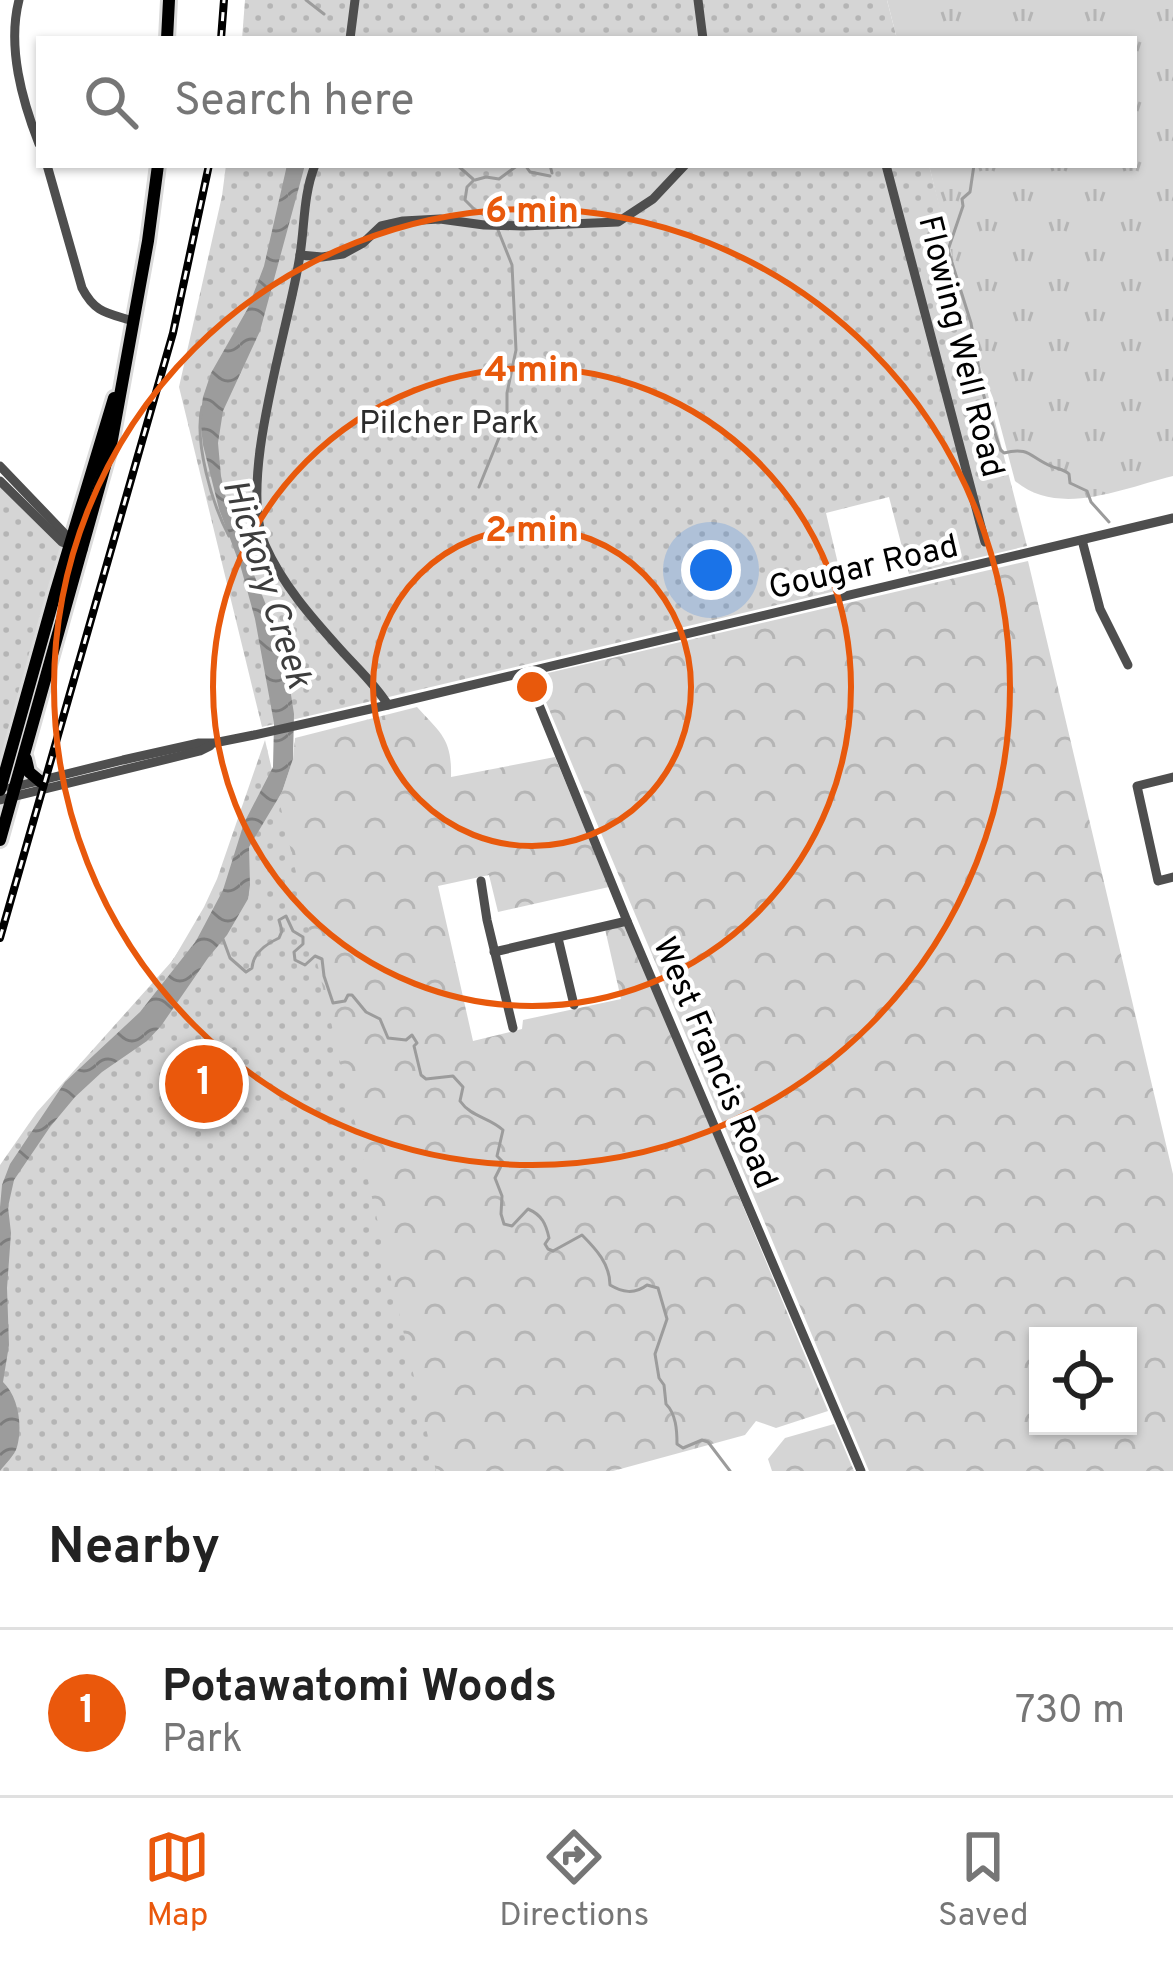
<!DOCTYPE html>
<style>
body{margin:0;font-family:Overpass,sans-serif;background:#f2f2f2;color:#222}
.controls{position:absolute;right:36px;bottom:36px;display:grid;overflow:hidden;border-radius:0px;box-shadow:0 3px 9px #0004}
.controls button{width:108px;height:108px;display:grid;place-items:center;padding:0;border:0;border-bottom:3px solid #e0e0e0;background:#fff;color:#222;font:60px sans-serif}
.you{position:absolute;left:711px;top:570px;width:42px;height:42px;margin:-30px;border:9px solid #fff;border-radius:50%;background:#1a73e8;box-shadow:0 0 0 18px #1a73e833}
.badge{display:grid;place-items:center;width:78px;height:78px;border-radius:50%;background:#ea580c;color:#fff;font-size:39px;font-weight:700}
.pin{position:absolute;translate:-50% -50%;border:6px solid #fff;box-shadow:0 3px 12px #0006}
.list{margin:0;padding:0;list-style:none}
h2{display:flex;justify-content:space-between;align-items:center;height:156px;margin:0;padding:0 48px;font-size:51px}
h2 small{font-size:39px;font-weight:400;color:#767676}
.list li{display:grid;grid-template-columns:78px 1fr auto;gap:36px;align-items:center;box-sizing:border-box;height:168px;padding:0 48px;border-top:3px solid #e0e0e0}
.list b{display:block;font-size:45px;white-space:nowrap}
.list p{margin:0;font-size:39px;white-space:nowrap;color:#767676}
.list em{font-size:39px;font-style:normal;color:#767676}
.icon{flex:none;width:66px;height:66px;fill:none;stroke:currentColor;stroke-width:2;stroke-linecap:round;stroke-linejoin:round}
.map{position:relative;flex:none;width:1173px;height:1471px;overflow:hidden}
.search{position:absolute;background:#fff;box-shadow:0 3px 9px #0004;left:36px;right:36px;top:36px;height:132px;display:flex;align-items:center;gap:30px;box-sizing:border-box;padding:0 42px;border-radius:0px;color:#767676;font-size:45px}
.sheet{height:324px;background:#fff}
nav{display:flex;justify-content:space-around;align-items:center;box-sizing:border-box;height:168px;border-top:3px solid #e0e0e0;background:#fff;font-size:33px;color:#767676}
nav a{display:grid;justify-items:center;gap:6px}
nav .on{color:#ea580c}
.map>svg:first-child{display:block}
.grass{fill:url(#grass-tufts)}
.forest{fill:url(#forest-crowns);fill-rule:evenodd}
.park{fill:url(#park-dots)}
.water{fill:url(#water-waves)}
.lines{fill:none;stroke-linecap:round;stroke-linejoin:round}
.stream{stroke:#9c9c9c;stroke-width:3}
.major-casing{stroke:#dbdbdb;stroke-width:18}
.minor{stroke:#4e4e4e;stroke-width:9}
.major{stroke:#000;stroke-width:12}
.rail-casing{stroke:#000;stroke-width:8}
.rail{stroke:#fff;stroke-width:3;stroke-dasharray:9;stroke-linecap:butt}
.ring{fill:none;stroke:#e8590c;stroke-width:6}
.labels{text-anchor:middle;stroke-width:9;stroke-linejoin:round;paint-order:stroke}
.street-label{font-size:33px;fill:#000;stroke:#fff}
.park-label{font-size:33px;fill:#2c2c2c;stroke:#fff}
.water-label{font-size:36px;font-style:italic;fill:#3d3d3d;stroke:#fff}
.centre{fill:#e8590c;stroke:#fff;stroke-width:6}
.ring-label{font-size:36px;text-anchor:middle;font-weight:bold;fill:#e8590c;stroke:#fff;stroke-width:9;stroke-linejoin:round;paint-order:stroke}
</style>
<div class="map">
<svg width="1173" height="1471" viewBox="0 0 1173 1471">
<defs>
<pattern id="grass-tufts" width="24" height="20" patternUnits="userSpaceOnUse" patternTransform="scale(3)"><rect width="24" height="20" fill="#d5d5d5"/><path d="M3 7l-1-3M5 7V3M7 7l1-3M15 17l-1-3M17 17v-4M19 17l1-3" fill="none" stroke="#b5b5b5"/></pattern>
<pattern id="forest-crowns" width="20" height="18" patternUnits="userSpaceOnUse" patternTransform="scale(3)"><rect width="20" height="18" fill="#d5d5d5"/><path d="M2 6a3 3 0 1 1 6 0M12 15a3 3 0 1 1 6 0" fill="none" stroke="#b5b5b5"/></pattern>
<pattern id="park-dots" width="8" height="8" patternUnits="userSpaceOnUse" patternTransform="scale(3)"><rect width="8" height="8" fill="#d5d5d5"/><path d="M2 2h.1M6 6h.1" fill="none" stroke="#b5b5b5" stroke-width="1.8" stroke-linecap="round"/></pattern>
<pattern id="water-waves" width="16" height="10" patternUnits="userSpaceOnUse" patternTransform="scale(3)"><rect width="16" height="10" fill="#9c9c9c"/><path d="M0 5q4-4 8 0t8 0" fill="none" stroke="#7d7d7d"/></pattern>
</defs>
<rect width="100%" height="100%" fill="#fff"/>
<path class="grass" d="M887,0H1173V476C1123,488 1059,518 1015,481L993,398L974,351L929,165H1134V39H897Z"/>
<g class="forest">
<path d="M1028,561L1173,1174V1471H869L535,676ZM1128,1336V1426H1038V1336Z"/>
<path d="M417,707C442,734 452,740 451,777L555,757L609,887L498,912L489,875L438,886L473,1041L522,1029L523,1020L621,999L605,929L626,924L828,1411L776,1428L756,1421L745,1435L613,1471H1L90,1082L249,847L282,792L293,759L295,738Z"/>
<path d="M834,1424L854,1471H772L768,1459L785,1438Z"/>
</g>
<g class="park">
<path d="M245,0H887L897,39H242Z"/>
<path d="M226,165H929L1027,546L909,574L889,497L826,513L844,589L262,727L179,387L222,196Z"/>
<path d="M0,482L66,546L0,780Z"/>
<path d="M265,740L436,1471H0V1165L37,1112L173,960L204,907L217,879Z"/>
</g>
<path class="water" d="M287,165H305L260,331L223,411L218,443L221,476L229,512L266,605L289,682L294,714L293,759L282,792L249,847L250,885L248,899L227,935L208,958L161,1026L147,1041L102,1072L75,1097L50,1127L14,1180L8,1207L11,1233L7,1288L9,1345L3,1382C18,1396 23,1425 17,1447C15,1455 5,1464 0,1471V1207L2,1185L10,1164L65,1082L140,1012L196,941L223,890L244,823L273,767L274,723L255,619L241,568L219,509L203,445L200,419L203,397L211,373L248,308L264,266Z"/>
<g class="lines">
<g class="stream">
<path d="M306,0L324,14"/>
<path d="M668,39H671"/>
<path d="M724,39H731"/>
<path d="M457,165L473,179"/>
<path d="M525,165L530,172L550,176"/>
<path d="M550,165L552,173"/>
<path d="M974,165L970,192L962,199L963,206L948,250L971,323L983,393L1000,449L1004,453C1029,446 1031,458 1051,466C1057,469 1064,469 1069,474L1070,483L1087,491L1091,502L1109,522"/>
<path d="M475,180L486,177L499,179L518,165"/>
<path d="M473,181L467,187L465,200L476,211L494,220"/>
<path d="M202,407C194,442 212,504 229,536"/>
<path d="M479,487L507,418V393L516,350L512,265L498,230"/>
<path d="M223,939L230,958L246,972L252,968C253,953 266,944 279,938L282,931L279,920L286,916L293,931L303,937V944L294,952L295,960L305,965L315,956L322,959L324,976L333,1003L345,1001L348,995H352L366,1012L380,1019L388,1038L406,1040L412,1035L417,1043L414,1046L421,1075L426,1079L453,1076L463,1087L460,1101C471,1117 489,1117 503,1130L497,1156L503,1162L495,1178L502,1196L501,1214L504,1224L512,1226L528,1209C542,1215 546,1224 549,1238L545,1244L548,1249L553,1251L582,1235C596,1249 610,1264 610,1285C622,1292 634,1295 647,1285L658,1288L667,1319L655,1354L659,1378L664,1385L666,1404C676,1414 677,1430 677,1444L683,1448L702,1440L708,1442L730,1471"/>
</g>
<g class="major-casing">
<g id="major">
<path d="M167,39L169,0"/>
<path d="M26,759L29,772L41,782"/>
<path d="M0,790L55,594L114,398"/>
<path d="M0,840L111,445L148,241L158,165"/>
</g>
</g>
<g class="minor">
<path d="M19,0C7,47 22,100 39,144"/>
<path d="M698,0L703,39"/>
<path d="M350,39L355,0"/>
<path d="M47,165L82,288C95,313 107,313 133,321"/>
<path d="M315,165C303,196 305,223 300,255C289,329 237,479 265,545C282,584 312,618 340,649C357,668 375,684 388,705"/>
<path d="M886,165L985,542"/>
<path d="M300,255L322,257L343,254L363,243L381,226L403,221L440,219L484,225L523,226L618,222L653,199L685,165"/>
<path d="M0,466L67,536L70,545"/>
<path d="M0,481L62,542L83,550"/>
<path d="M1082,540L1100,609L1128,665"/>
<path d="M526,673L627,921L861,1471"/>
<path d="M1173,777L1137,786L1158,881L1173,877"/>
<path d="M10,788L123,760L199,743H214L254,735L388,705L1173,518"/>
<path d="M0,800L200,751L210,746"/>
<path d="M481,881L487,920L513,1028"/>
<path d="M558,938L574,1005"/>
<path d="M494,952L627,921"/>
</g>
<use href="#major" class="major"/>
<g class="rail-casing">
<g id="rail">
<path d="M221,39L224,0"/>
<path d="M0,938L173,333L209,165"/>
</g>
</g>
<use href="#rail" class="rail"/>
</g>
<g class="ring">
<circle cx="532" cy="687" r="159"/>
<circle cx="532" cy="687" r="319"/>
<circle cx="532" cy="687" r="478"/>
</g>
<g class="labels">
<g class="street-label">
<text transform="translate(963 346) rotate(76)" y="12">Flowing Well Road</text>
<text transform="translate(863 565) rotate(-13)" y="12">Gougar Road</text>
<text transform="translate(717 1062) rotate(67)" y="12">West Francis Road</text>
</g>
<g class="park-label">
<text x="449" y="433">Pilcher Park</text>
</g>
<g class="water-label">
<text transform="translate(269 583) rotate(72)" y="13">Hickory Creek</text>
</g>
</g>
<circle cx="532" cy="687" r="18" class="centre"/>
<g class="ring-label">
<text x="532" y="222">6 min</text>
<text x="532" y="381">4 min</text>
<text x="532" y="541">2 min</text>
</g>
</svg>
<div class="controls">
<button><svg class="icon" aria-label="locate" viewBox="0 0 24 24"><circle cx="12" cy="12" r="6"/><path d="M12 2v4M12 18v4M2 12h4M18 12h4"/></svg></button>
</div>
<div class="you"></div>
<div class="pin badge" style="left:204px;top:1084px">1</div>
<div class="search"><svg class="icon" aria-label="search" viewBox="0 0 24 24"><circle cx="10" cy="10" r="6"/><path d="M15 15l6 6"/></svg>Search here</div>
</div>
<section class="sheet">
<h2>Nearby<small></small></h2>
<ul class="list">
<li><span class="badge">1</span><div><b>Potawatomi Woods</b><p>Park</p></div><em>730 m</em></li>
</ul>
</section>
<nav>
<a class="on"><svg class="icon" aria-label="map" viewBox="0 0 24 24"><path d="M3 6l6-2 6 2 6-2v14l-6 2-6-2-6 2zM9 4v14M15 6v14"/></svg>Map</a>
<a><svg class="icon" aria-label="directions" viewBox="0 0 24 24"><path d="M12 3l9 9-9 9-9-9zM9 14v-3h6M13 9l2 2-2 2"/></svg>Directions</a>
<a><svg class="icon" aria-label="saved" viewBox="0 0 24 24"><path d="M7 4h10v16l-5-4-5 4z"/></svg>Saved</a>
</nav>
